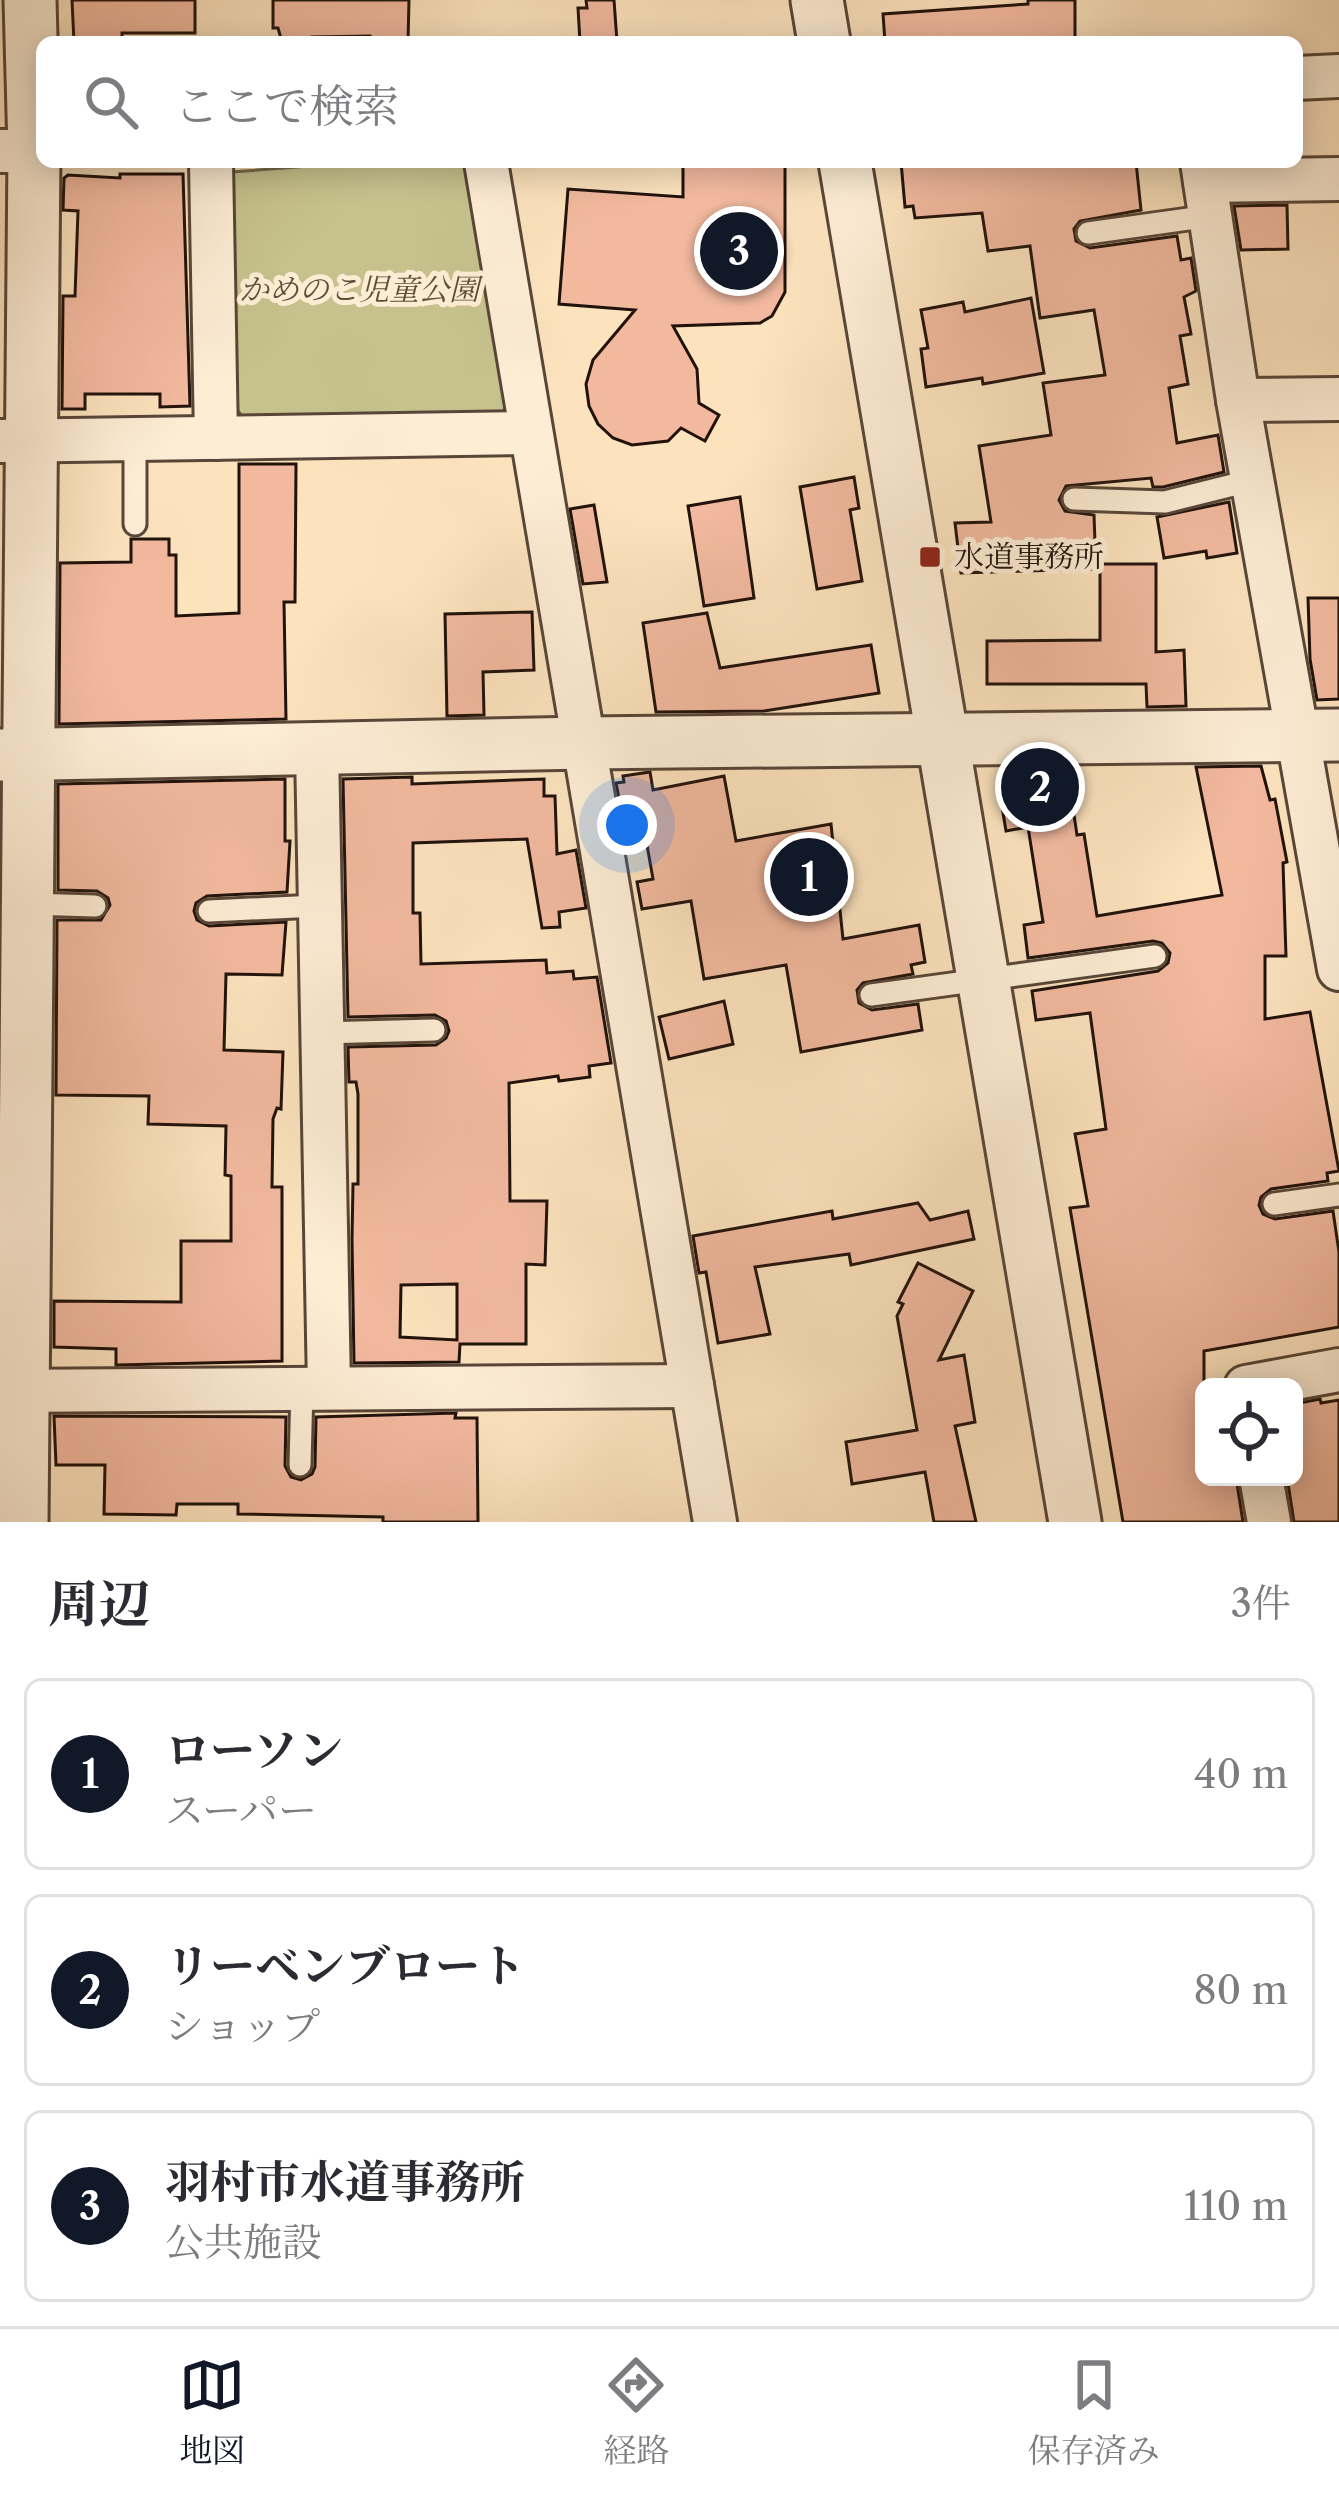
<!DOCTYPE html>
<html lang="ja">
<meta charset="utf-8">
<style>
body{margin:0;font-family:"Libre Caslon Text","Noto Serif JP",serif;background:#f2f2f3;color:#2b2b33}
.controls{position:absolute;right:36px;bottom:36px;display:grid;overflow:hidden;border-radius:18px;box-shadow:0 6px 30px #0003}
.controls button{width:108px;height:108px;display:grid;place-items:center;padding:0;border:0;border-bottom:3px solid #e1e1e2;background:#fff;color:#2b2b33;font:60px sans-serif}
.you{position:absolute;left:627px;top:825px;width:42px;height:42px;margin:-30px;border:9px solid #fff;border-radius:50%;background:#1a73e8;box-shadow:0 0 0 18px #1a73e833}
.badge{display:grid;place-items:center;width:78px;height:78px;border-radius:50%;background:#111827;color:#fff;font-size:39px;font-weight:700}
.pin{position:absolute;translate:-50% -50%;border:6px solid #fff;box-shadow:0 3px 12px #0006}
.list{margin:0;padding:0;list-style:none}
h2{display:flex;justify-content:space-between;align-items:center;height:156px;margin:0;padding:0 48px;font-size:51px}
h2 small{font-size:39px;font-weight:400;color:#7c7c81}
.list li{display:grid;grid-template-columns:78px 1fr auto;gap:36px;align-items:center;box-sizing:border-box;height:192px;margin:0 24px 24px;padding:0 24px;border:3px solid #e1e1e2;border-radius:18px}
.list b{display:block;font-size:45px;white-space:nowrap}
.list p{margin:0;font-size:39px;white-space:nowrap;color:#7c7c81}
.list em{font-size:39px;font-style:normal;color:#7c7c81}
.icon{flex:none;width:66px;height:66px;fill:none;stroke:currentColor;stroke-width:2;stroke-linecap:round;stroke-linejoin:round}
.map{position:relative;flex:none;width:1339px;height:1522px;overflow:hidden}
.search{position:absolute;background:#fff;box-shadow:0 6px 30px #0003;left:36px;right:36px;top:36px;height:132px;display:flex;align-items:center;gap:30px;box-sizing:border-box;padding:0 42px;border-radius:18px;color:#7c7c81;font-size:45px}
.sheet{height:804px;background:#fff}
nav{display:flex;justify-content:space-around;align-items:center;box-sizing:border-box;height:168px;border-top:3px solid #e1e1e2;background:#fff;font-size:33px;color:#7c7c81}
nav a{display:grid;justify-items:center;gap:6px}
nav .on{color:#111827}
.map>svg:first-child{display:block}
.green{fill:#c6c18d;stroke:#746a4c;stroke-width:3}
.building{fill:#f2b99f;stroke:#21120b;stroke-width:3;fill-rule:evenodd}
.lines{fill:none;stroke-linecap:round;stroke-linejoin:round}
.service-casing{stroke:#584638;stroke-width:27}
.minor-casing{stroke:#584638;stroke-width:48}
.tertiary-casing{stroke:#584638;stroke-width:57}
.service{stroke:#fdedd5;stroke-width:21}
.minor{stroke:#fdedd5;stroke-width:42}
.tertiary{stroke:#fdedd5;stroke-width:51}
.poi-dot{fill:#8f2418;stroke:#fdedd5;stroke-width:4.5}
.labels{text-anchor:middle;stroke-width:10;stroke-linejoin:round;paint-order:stroke}
.park-label{font-size:30px;font-style:italic;fill:#5b4f38;stroke:#fdedd5}
.poi-label{font-size:30px;fill:#21120b;stroke:#fdedd5;text-anchor:start}
</style>
<div class="map">
<svg width="1339" height="1522" viewBox="0 0 1339 1522">
<rect width="100%" height="100%" fill="#fce3be"/>
<filter id="stains"><feTurbulence type="fractalNoise" baseFrequency=".00167" numOctaves="4"/><feColorMatrix values="0 0 0 0 .2 0 0 0 0 .09 0 0 0 0 .02 0 0 0 .5 -.17"/></filter>
<radialGradient id="worn" r=".72"><stop offset=".6" stop-color="#630" stop-opacity="0"/><stop offset="1" stop-color="#630" stop-opacity=".3"/></radialGradient>
<path class="green" d="M363,162L469,164L508,404L499,417L246,421L224,393L232,172Z"/>
<g class="building">
<path d="M72,0H195V33H122V42H74Z"/>
<path d="M273,0H409L408,42H370V36L312,37V42H282L278,28H273Z"/>
<path d="M586,0H614L617,42H580L578,8H587Z"/>
<path d="M1028,0H1075V42H885L883,14L1028,4Z"/>
<path d="M683,162H785V292L772,316L760,323L673,326L697,369L699,403L719,415L705,441L681,428L668,441L632,445L613,438L598,424L589,406L586,384L593,360L635,310L559,304L568,189L683,197Z"/>
<path d="M901,162H1136L1141,210L1080,221L1074,229L1076,241L1090,248L1177,236L1181,260L1191,258L1196,291L1184,297L1191,334L1180,336L1188,384L1169,388L1177,443L1218,435L1224,472L1163,487H1153L1151,478L1066,486L1059,500L1065,511L1094,515L1096,569L961,573L955,523L991,522L979,446L1051,435L1043,383L1105,375L1094,310L1040,318L1030,246L988,251L982,213L915,218L913,206L905,207Z"/>
<path d="M120,174H183L190,406L160,407V394H85V409H62L63,296H75L78,211L63,210L64,178L68,175L120,178Z"/>
<path d="M1287,205L1288,249L1241,250L1234,206Z"/>
<path d="M1031,298L1044,373L983,384L982,378L926,387L921,349L928,348L921,310L963,302L965,312Z"/>
<path d="M239,464H296L295,602H284L286,719L59,724L60,563L131,562V539H169V555H176V616L239,613Z"/>
<path d="M854,477L859,508L850,510L862,581L817,589L800,487Z"/>
<path d="M740,497L754,598L704,606L688,506Z"/>
<path d="M1229,502L1237,553L1207,558L1206,551L1164,558L1157,517Z"/>
<path d="M594,505L607,582L583,584L570,509Z"/>
<path d="M1100,564H1156V652L1184,650L1186,706L1147,707L1146,684H987V641L1100,640Z"/>
<path d="M1308,598H1339V699L1317,700L1310,659Z"/>
<path d="M532,612L534,670L483,672L484,715L447,716L445,614Z"/>
<path d="M707,613L720,668L871,645L879,693L764,711L656,712L643,623Z"/>
<path d="M1261,766L1270,800L1275,799L1287,862L1283,863L1286,956H1265V1019L1310,1012L1339,1171L1327,1173L1328,1181L1271,1189L1261,1197L1259,1205L1263,1214L1275,1219L1333,1211L1339,1252V1327L1204,1351V1477H1236L1243,1522H1123L1070,1208L1088,1206L1075,1134L1106,1129L1090,1013L1036,1020L1032,991L1158,971L1168,963L1170,953L1162,943L1153,941L1028,958L1024,925L1043,922L1028,827L1006,831L998,782L1007,769L1053,768L1055,791L1070,788L1077,835L1084,834L1097,916L1222,895L1196,767Z"/>
<path d="M650,772L653,790L724,776L736,841L831,824L843,939L919,925L925,962L911,965L913,974L863,983L857,990L859,1003L872,1010L918,1004L922,1030L801,1052L786,965L704,979L691,901L642,909L637,882L653,879L641,811L622,814L616,783L624,782L623,776Z"/>
<path d="M412,777V784L544,779V796H555L557,854L576,850L586,908L559,912L560,927L542,928L527,839L413,843V913H420L421,964L546,960L547,973L573,971L574,979L597,977L611,1063L589,1066L590,1077L559,1081L558,1076L509,1083L510,1201H547L545,1265L526,1264V1344H460L459,1362L354,1363L352,1239L353,1184H358V1094L356,1082H349L348,1047L436,1045L446,1038L449,1031L446,1021L435,1015L348,1017L343,779ZM457,1284V1340L400,1337L401,1285Z"/>
<path d="M285,779V841H290L287,892L207,896L196,903L194,911L197,920L209,926L286,922L282,975L226,974L224,1050L283,1052L281,1109L277,1108L273,1119L272,1187H282V1361L116,1365V1349L54,1347V1301L181,1302V1241H231V1176L225,1175L226,1126L148,1124L149,1096L56,1095L57,920H101L110,905L108,898L97,891L58,890V784Z"/>
<path d="M724,1001L733,1044L669,1059L659,1017Z"/>
<path d="M918,1203L930,1220L968,1211L974,1239L851,1265L849,1254L755,1267L770,1334L718,1343L706,1272L699,1273L693,1236L832,1211L833,1219Z"/>
<path d="M918,1263L973,1291L939,1360L964,1355L975,1422L955,1426L976,1522H934L925,1472L852,1484L846,1442L917,1430L897,1316L903,1304L898,1302Z"/>
<path d="M1320,1399L1321,1403L1339,1400V1522H1294L1287,1477H1294V1404Z"/>
<path d="M456,1413L455,1418H477L478,1522H383V1517L238,1514V1504H177L176,1515L104,1514L105,1465H56L54,1416L286,1417L285,1466L291,1477L301,1480L312,1474L315,1467L316,1417Z"/>
</g>
<g class="lines">
<g class="service-casing">
<g id="service">
<path d="M1088,233L1210,216"/>
<path d="M135,439V524"/>
<path d="M1074,499L1165,502L1253,480"/>
<path d="M29,904L95,906"/>
<path d="M209,911L317,906"/>
<path d="M871,995L1155,956"/>
<path d="M320,1033L434,1030"/>
<path d="M1274,1204L1339,1195"/>
<path d="M300,1465L302,1388"/>
</g>
</g>
<g class="minor-casing">
<g id="minor">
<path d="M1297,78L1339,76"/>
<path d="M0,151H42"/>
<path d="M211,162L216,438"/>
<path d="M486,162L715,1522"/>
<path d="M1202,162L1238,400L1339,969"/>
<path d="M1205,181L1339,179"/>
<path d="M1238,400L1339,399"/>
<path d="M0,441L530,433"/>
<path d="M317,749L329,1388"/>
<path d="M1246,1387L1339,1370"/>
<path d="M0,1391L692,1386"/>
<path d="M1261,1477L1269,1522"/>
</g>
</g>
<g class="tertiary-casing">
<g id="tertiary">
<path d="M817,0L824,42"/>
<path d="M845,162L1075,1522"/>
<path d="M0,755L586,743L1339,735"/>
<path d="M22,1522L34,151L30,0"/>
</g>
</g>
<use href="#service" class="service"/>
<use href="#minor" class="minor"/>
<use href="#tertiary" class="tertiary"/>
</g>
<rect class="poi-dot" x="918" y="545" width="24" height="24" rx="6"/>
<g class="labels">
<g class="park-label">
<text x="359" y="300">かめのこ児童公園</text>
</g>
<g class="poi-label">
<text x="954" y="567">水道事務所</text>
</g>
</g>
<rect width="100%" height="100%" filter="url(#stains)"/>
<rect width="100%" height="100%" fill="url(#worn)"/>
</svg>
<div class="controls">
<button><svg class="icon" aria-label="locate" viewBox="0 0 24 24"><circle cx="12" cy="12" r="6"/><path d="M12 2v4M12 18v4M2 12h4M18 12h4"/></svg></button>
</div>
<div class="you"></div>
<div class="pin badge" style="left:809px;top:877px">1</div>
<div class="pin badge" style="left:1040px;top:787px">2</div>
<div class="pin badge" style="left:739px;top:251px">3</div>
<div class="search"><svg class="icon" aria-label="search" viewBox="0 0 24 24"><circle cx="10" cy="10" r="6"/><path d="M15 15l6 6"/></svg>ここで検索</div>
</div>
<section class="sheet">
<h2>周辺<small>3件</small></h2>
<ul class="list">
<li><span class="badge">1</span><div><b>ローソン</b><p>スーパー</p></div><em>40 m</em></li>
<li><span class="badge">2</span><div><b>リーベンブロート</b><p>ショップ</p></div><em>80 m</em></li>
<li><span class="badge">3</span><div><b>羽村市水道事務所</b><p>公共施設</p></div><em>110 m</em></li>
</ul>
</section>
<nav>
<a class="on"><svg class="icon" aria-label="map" viewBox="0 0 24 24"><path d="M3 6l6-2 6 2 6-2v14l-6 2-6-2-6 2zM9 4v14M15 6v14"/></svg>地図</a>
<a><svg class="icon" aria-label="directions" viewBox="0 0 24 24"><path d="M12 3l9 9-9 9-9-9zM9 14v-3h6M13 9l2 2-2 2"/></svg>経路</a>
<a><svg class="icon" aria-label="saved" viewBox="0 0 24 24"><path d="M7 4h10v16l-5-4-5 4z"/></svg>保存済み</a>
</nav>
